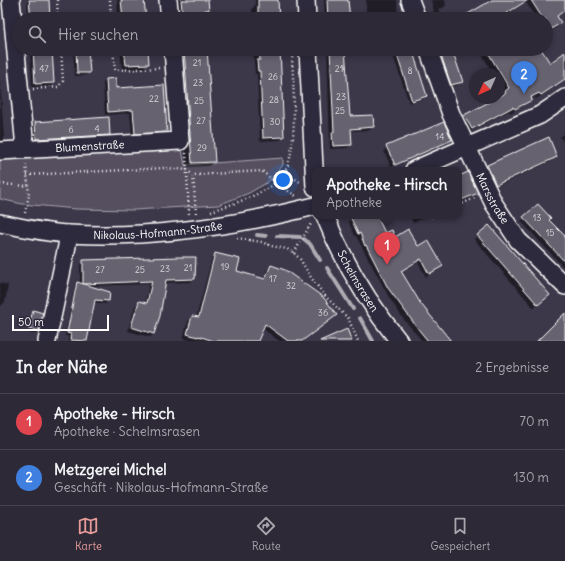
<!DOCTYPE html>
<html lang="de">
<meta charset="utf-8">
<style>
body{margin:0;font-family:Delius,sans-serif;background:#35313f;color:#f1f3f6}
.compass{position:absolute;left:469px;top:68px;width:36px;height:36px;border-radius:50%;background:#2d2937;box-shadow:0 2px 6px #0003;rotate:225deg}
.scale{position:absolute;left:12px;bottom:10px;width:97px;box-sizing:border-box;padding-left:4px;border:2px solid #fff;border-top:0;font-size:11px;line-height:14px;white-space:nowrap;color:#fff;-webkit-text-stroke:3px #2f2a3d;paint-order:stroke}
.you{position:absolute;left:283px;top:180px;width:14px;height:14px;margin:-10px;border:3px solid #fff;border-radius:50%;background:#1a73e8;box-shadow:0 0 0 6px #1a73e833}
.badge{display:grid;place-items:center;width:26px;height:26px;border-radius:50%;background:#e69b98;color:#fff;font-size:13px;font-weight:700}
.pin{position:absolute;translate:-50% -33px;filter:drop-shadow(0 1px 2px #0008)}
.pin::after{content:'';position:absolute;top:21px;width:14px;height:12px;background:inherit;clip-path:polygon(0 0,100% 0,50% 100%)}
.popup{position:absolute;left:312px;top:167px;width:150px;height:52px;box-sizing:border-box;display:grid;place-content:center;border-radius:8px;background:#2d2937;filter:drop-shadow(0 1px 3px #0005);font-size:13px;white-space:nowrap;color:#a7a6ad}
.popup b{font-size:15px;color:#f1f3f6}
.popup::after{content:'';position:absolute;left:50%;top:100%;margin-left:-8px;border:8px solid transparent;border-top-color:#2d2937}
.list{margin:0;padding:0;list-style:none}
h2{display:flex;justify-content:space-between;align-items:center;height:52px;margin:0;padding:0 16px;font-size:17px}
h2 small{font-size:13px;font-weight:400;color:#a7a6ad}
.list li{display:grid;grid-template-columns:26px 1fr auto;gap:12px;align-items:center;box-sizing:border-box;height:56px;padding:0 16px;border-top:1px solid #484552}
.list b{display:block;font-size:15px;white-space:nowrap}
.list p{margin:0;font-size:13px;white-space:nowrap;color:#a7a6ad}
.list em{font-size:13px;font-style:normal;color:#a7a6ad}
.icon{flex:none;width:22px;height:22px;fill:none;stroke:currentColor;stroke-width:2;stroke-linecap:round;stroke-linejoin:round}
.map{position:relative;flex:none;width:565px;height:341px;overflow:hidden}
.search{position:absolute;background:#2d2937;box-shadow:0 2px 6px #0003;left:12px;right:12px;top:12px;height:44px;display:flex;align-items:center;gap:10px;box-sizing:border-box;padding:0 14px;border-radius:22px;color:#a7a6ad;font-size:15px}
.sheet{height:164px;background:#2d2937}
nav{display:flex;justify-content:space-around;align-items:center;box-sizing:border-box;height:56px;border-top:1px solid #484552;background:#2d2937;font-size:11px;color:#a7a6ad}
nav a{display:grid;justify-items:center;gap:2px}
nav .on{color:#e69b98}
.map>svg:first-child{display:block}
.green{fill:#555060;stroke:#aaa8b0}
.shadow{fill:#0007}
.lines{fill:none;stroke-linecap:round;stroke-linejoin:round}
.stream{stroke:#afadb4;stroke-width:4}
.building{fill:#666270;stroke:#fff}
.minor-casing{stroke:#fff;stroke-width:20}
.path{stroke:#fff;stroke-width:2.5;stroke-dasharray:1 3;stroke-linecap:butt}
.minor{stroke:#2f2a3d;stroke-width:17}
.labels{text-anchor:middle;stroke-width:4;stroke-linejoin:round;paint-order:stroke}
.number-label{font-size:9px;fill:#d9d8db}
.street-label{font-size:11px;fill:#fff;stroke:#2f2a3d}
</style>
<div class="map">
<svg width="565" height="341" viewBox="0 0 565 341">
<rect width="100%" height="100%" fill="#3c3749"/>
<filter id="ink" filterUnits="userSpaceOnUse"><feTurbulence type="fractalNoise" baseFrequency=".025" numOctaves="2"/><feDisplacementMap in="SourceGraphic" scale="8" xChannelSelector="R" yChannelSelector="G"/><feConvolveMatrix kernelMatrix="1 2 1 2 8 2 1 2 1" color-interpolation-filters="sRGB"/></filter>
<g filter="url(#ink)">
<path class="green" d="M182,150L185,165L283,158V165L268,182L249,193L218,205L134,210L76,209L22,204L0,199V158H33Z"/>
<g class="shadow">
<path d="M27,0H48L49,19H28Z"/>
<path d="M117,0H144L145,19H118Z"/>
<path d="M176,0H207L208,10L203,14L204,19H177Z"/>
<path d="M255,0H277L278,19H252V9L255,5Z"/>
<path d="M324,0H347L349,19H325Z"/>
<path d="M366,0H397L398,19H366Z"/>
<path d="M431,0H445L446,5L443,8L438,9L442,19H423L426,14L434,12Z"/>
<path d="M494,0H565V9L556,17L560,23L556,28L546,33V19H536L526,2L506,15L509,19H464Z"/>
<path d="M30,49H87L88,72L86,75L75,76L73,49L52,51L53,83L51,86L32,87Z"/>
<path d="M120,49H147V63L143,68L122,69Z"/>
<path d="M179,49H206L214,161L209,166L187,167Z"/>
<path d="M253,49H279L283,137L280,140L260,141L257,74H255Z"/>
<path d="M327,49H344L349,117L373,127L369,130L350,131L351,144L348,148L330,149Z"/>
<path d="M391,49H411L426,95L423,99L409,103Z"/>
<path d="M434,49H451L462,81L458,85L448,88Z"/>
<path d="M479,49H540L549,65L565,53V79L547,92L536,99L534,97L530,99L526,104L510,113L509,111L467,133L460,121L465,116L501,97L504,92L499,84V74H493Z"/>
<path d="M0,79L4,139L0,143Z"/>
<path d="M115,79L116,89L166,131L163,135L132,136L130,113L105,115L103,83L106,80Z"/>
<path d="M36,123L109,134L105,138L33,142L32,127Z"/>
<path d="M565,129V144L560,137L565,133L564,131Z"/>
<path d="M548,138L556,156L551,161L491,189L482,171L487,166Z"/>
<path d="M451,140L447,143L391,167L384,151L387,147Z"/>
<path d="M459,177L476,192L471,198L459,203Z"/>
<path d="M538,205L548,220L565,238V269L521,221Z"/>
<path d="M355,216H376L384,235L417,248L442,266L426,277L418,262L400,272L420,304L450,341H422L402,317L390,299L356,236H355L348,221Z"/>
<path d="M410,216H429L413,223Z"/>
<path d="M478,236L545,298L534,308L474,239Z"/>
<path d="M216,254L236,271L263,280L267,270L271,266L331,319L302,341H279L262,328L257,341H198L194,340L193,341L183,338L188,321L192,317L196,318L212,258Z"/>
<path d="M83,261L194,278L191,282L164,283L159,315L153,334L150,337L128,331L135,306L139,302L145,304L149,284L88,286L108,301L105,304L93,302L86,341H68V336H65L75,286L78,284H80V265Z"/>
<path d="M0,283L8,285L5,302L1,306L0,305Z"/>
<path d="M33,311L38,331L34,334L28,333L33,314H31L25,332L30,315Z"/>
</g>
<g class="lines">
<g class="stream">
<path d="M257,235L266,236"/>
<path d="M277,236L300,237"/>
<path d="M304,239L310,244L320,260"/>
<path d="M327,268L353,309"/>
<path d="M360,318L373,341"/>
</g>
</g>
<g class="building">
<path d="M29,0H49L50,19H31Z"/>
<path d="M121,0H144L146,19H123Z"/>
<path d="M181,0H208L209,10H204L205,19H183Z"/>
<path d="M258,0H278L279,19H258Z"/>
<path d="M327,0H348L350,19H328Z"/>
<path d="M492,0H528L507,13L510,19H459Z"/>
<path d="M531,0H565V10L557,16L561,23L546,32V19H543Z"/>
<path d="M33,49H52L54,83L35,84Z"/>
<path d="M76,49H88L90,73H77Z"/>
<path d="M124,49H148L149,64L126,65Z"/>
<path d="M184,49H207L215,162L192,163Z"/>
<path d="M259,49H280L284,137L263,138L260,71H258L257,60H260Z"/>
<path d="M330,49H345L350,116L373,115L374,127L351,129L352,145L333,146L332,132H334Z"/>
<path d="M395,49H412L427,96L412,101Z"/>
<path d="M439,49H452L463,82L451,85Z"/>
<path d="M486,49H541L550,63L565,52V79L541,95L539,93L531,97L532,100L515,109L513,107L472,129L464,115L497,98H499V97L506,93L505,91L509,88Z"/>
<path d="M116,78V88L164,85L167,132L135,134L133,110L108,112L106,79Z"/>
<path d="M109,117L110,135L36,139L35,122Z"/>
<path d="M444,122L452,140L395,165L386,146Z"/>
<path d="M549,137L557,157L496,185L487,165Z"/>
<path d="M468,172L478,193L459,201V176Z"/>
<path d="M538,204L551,218L549,220L565,236V262L523,217Z"/>
<path d="M350,216H377L385,233L392,230L395,237L408,229L418,246L428,240L443,266L429,274L421,259L401,271L421,304L451,341H428L419,330L388,288L366,245L365,246L360,233L358,234Z"/>
<path d="M489,225L550,295L538,305L477,235Z"/>
<path d="M215,253L240,259L237,271L265,279L271,265L285,270L323,297L337,315L302,341H288L265,324L258,341H214L198,336V337L187,334L192,316L199,317Z"/>
<path d="M179,257H196L195,279L166,280L160,316L154,334L131,327L139,301L147,303L152,281L83,284V260Z"/>
<path d="M77,282L110,292L109,301L95,300L87,341L70,340L71,334L67,333Z"/>
<path d="M33,310L43,313L39,331L28,329Z"/>
<path d="M565,313V341H537Z"/>
<path d="M347,329L352,341H320Z"/>
</g>
<g class="lines">
<g class="minor-casing">
<g id="minor">
<path d="M11,0L25,148"/>
<path d="M168,0L170,19"/>
<path d="M306,0L307,19"/>
<path d="M410,0L417,19"/>
<path d="M308,49L315,187"/>
<path id="s1" d="M428,49L451,114L494,204L518,240L565,286"/>
<path id="s2" d="M0,151L180,141L173,49"/>
<path d="M414,170L540,115L565,98"/>
<path id="s3" d="M325,216C343,261 368,303 399,341"/>
<path id="s4" d="M0,223C23,228 46,233 69,234C152,239 235,226 315,206"/>
<path d="M47,341L67,246L68,234"/>
</g>
</g>
<g class="path">
<path d="M57,0L58,19"/>
<path d="M110,0L111,19"/>
<path d="M113,49L115,70L161,68"/>
<path d="M33,89L58,87L63,81L61,49"/>
<path d="M186,153L189,214"/>
<path d="M285,173L300,182"/>
<path d="M27,175L165,168L187,170L193,175"/>
<path d="M0,184L28,186"/>
<path d="M459,205L475,198"/>
<path d="M211,211C231,205 265,194 280,179C301,158 292,78 292,49"/>
<path d="M25,213L29,195L26,163"/>
<path d="M196,213L193,175L262,171L276,183L296,196"/>
<path d="M431,217L434,216"/>
<path d="M237,238L262,242L271,246L287,249L294,253L300,259L312,279L326,297L348,318L358,341"/>
<path d="M294,253L312,222"/>
</g>
<use href="#minor" class="minor"/>
</g>
</g>
<g class="labels">
<g class="number-label">
<text x="197" y="66">21</text>
<text x="44" y="72">47</text>
<text x="339" y="72">21</text>
<text x="410" y="74">8</text>
<text x="273" y="80">26</text>
<text x="198" y="86">23</text>
<text x="341" y="100">23</text>
<text x="154" y="102">22</text>
<text x="274" y="103">28</text>
<text x="199" y="104">25</text>
<text x="340" y="114">25</text>
<text x="201" y="124">27</text>
<text x="275" y="125">30</text>
<text x="97" y="132">4</text>
<text x="71" y="133">6</text>
<text x="440" y="140">14</text>
<text x="202" y="151">29</text>
<text x="537" y="221">13</text>
<text x="550" y="236">15</text>
<text x="225" y="270">19</text>
<text x="188" y="271">21</text>
<text x="165" y="272">23</text>
<text x="100" y="273">27</text>
<text x="140" y="273">25</text>
<text x="273" y="282">17</text>
<text x="291" y="289">32</text>
<text x="323" y="316">36</text>
</g>
<g class="street-label">
<text dy="4" stroke="none"><textPath href="#s2" startOffset="90">Blumenstraße</textPath></text>
<text dy="4" stroke="none"><textPath href="#s1" startOffset="163">Marsstraße</textPath></text>
<text dy="4" stroke="none"><textPath href="#s4" startOffset="159">Nikolaus-Hofmann-Straße</textPath></text>
<text dy="4" stroke="none"><textPath href="#s3" startOffset="73">Schelmsrasen</textPath></text>
</g>
</g>
</svg>
<svg class="compass" viewBox="-18 -18 36 36"><path d="M0-13l5 13h-10z" fill="#e53935"/><path d="M0 13l5-13h-10z" fill="#a7a6ad"/></svg>
<div class="scale">50 m</div>
<div class="you"></div>
<div class="pin badge" style="left:387px;top:265px;background:#e0444e">1</div>
<div class="popup"><b>Apotheke - Hirsch</b>Apotheke</div>
<div class="pin badge" style="left:524px;top:94px;background:#3f7fe0">2</div>
<div class="search"><svg class="icon" aria-label="search" viewBox="0 0 24 24"><circle cx="10" cy="10" r="6"/><path d="M15 15l6 6"/></svg>Hier suchen</div>
</div>
<section class="sheet">
<h2>In der Nähe<small>2 Ergebnisse</small></h2>
<ul class="list">
<li><span class="badge" style="background:#e0444e">1</span><div><b>Apotheke - Hirsch</b><p>Apotheke · Schelmsrasen</p></div><em>70 m</em></li>
<li><span class="badge" style="background:#3f7fe0">2</span><div><b>Metzgerei Michel</b><p>Geschäft · Nikolaus-Hofmann-Straße</p></div><em>130 m</em></li>
</ul>
</section>
<nav>
<a class="on"><svg class="icon" aria-label="map" viewBox="0 0 24 24"><path d="M3 6l6-2 6 2 6-2v14l-6 2-6-2-6 2zM9 4v14M15 6v14"/></svg>Karte</a>
<a><svg class="icon" aria-label="directions" viewBox="0 0 24 24"><path d="M12 3l9 9-9 9-9-9zM9 14v-3h6M13 9l2 2-2 2"/></svg>Route</a>
<a><svg class="icon" aria-label="saved" viewBox="0 0 24 24"><path d="M7 4h10v16l-5-4-5 4z"/></svg>Gespeichert</a>
</nav>
